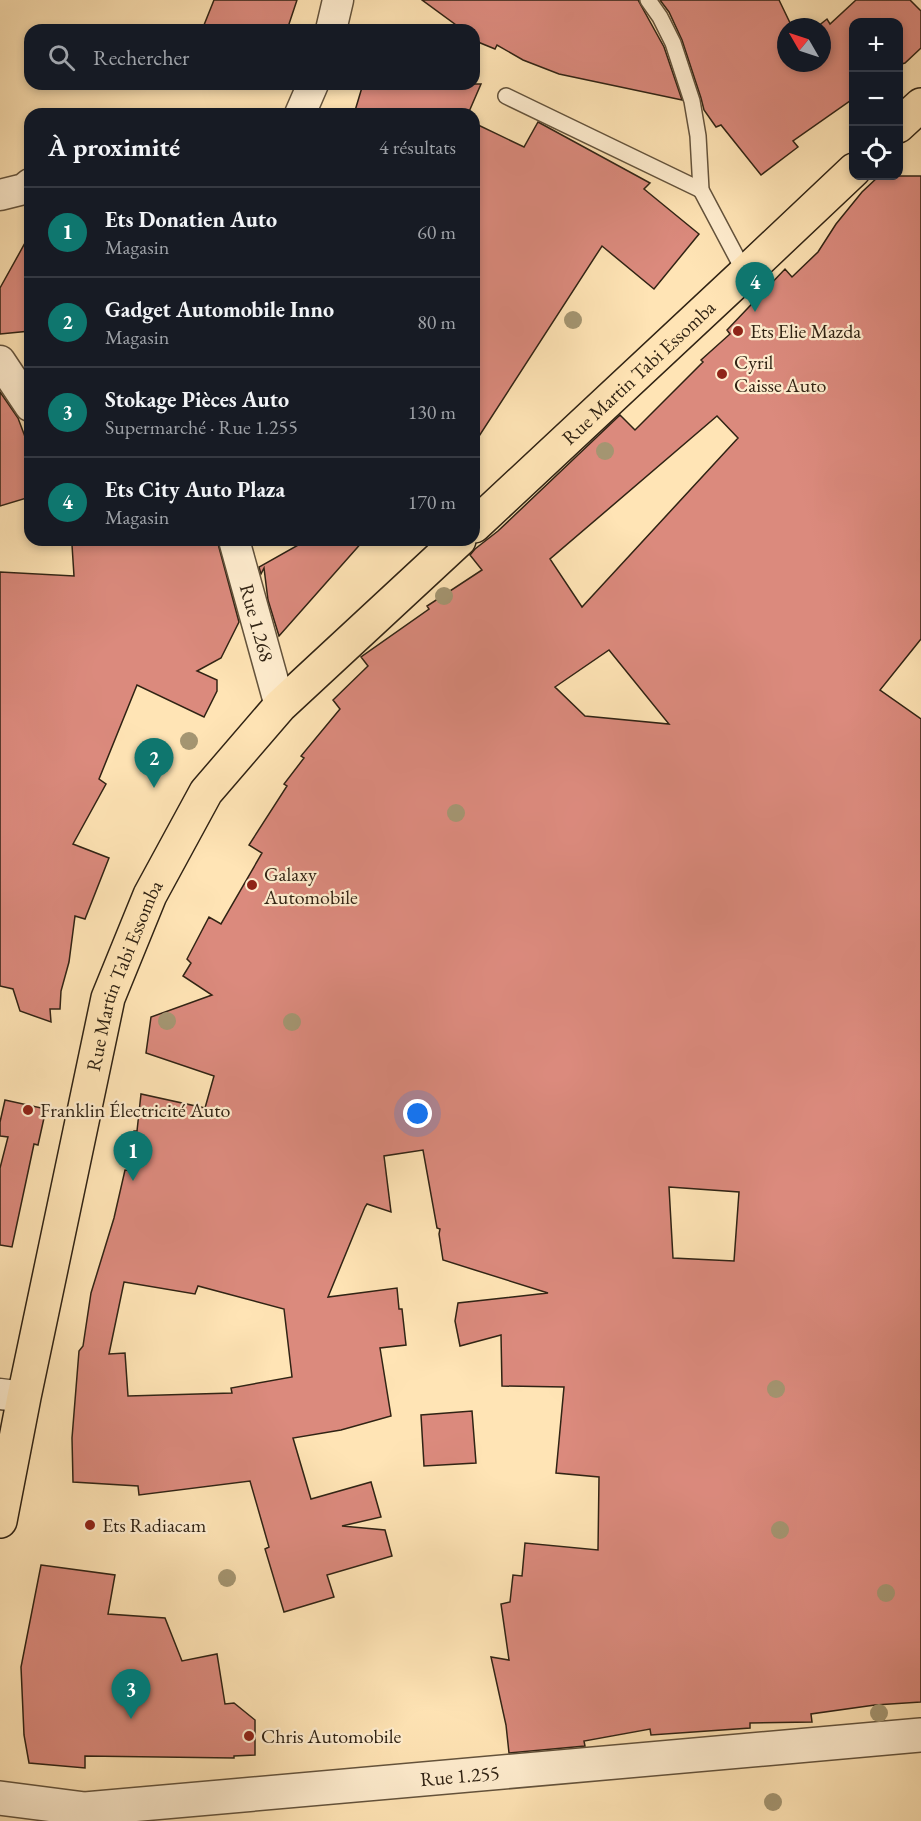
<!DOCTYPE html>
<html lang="fr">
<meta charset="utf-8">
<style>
body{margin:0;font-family:"EB Garamond",serif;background:#20242c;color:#f1f3f6}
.controls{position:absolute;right:18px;top:18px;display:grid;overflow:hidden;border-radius:12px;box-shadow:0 3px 9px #0003}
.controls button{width:54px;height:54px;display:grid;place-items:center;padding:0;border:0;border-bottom:2px solid #363941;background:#171b24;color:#f1f3f6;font:30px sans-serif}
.compass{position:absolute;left:777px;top:18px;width:54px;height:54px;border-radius:50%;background:#171b24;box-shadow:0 3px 9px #0003;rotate:309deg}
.you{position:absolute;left:418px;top:1114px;width:21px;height:21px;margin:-15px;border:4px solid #fff;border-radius:50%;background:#1a73e8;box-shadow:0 0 0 9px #1a73e833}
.badge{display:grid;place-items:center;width:39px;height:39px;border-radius:50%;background:#0f766e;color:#fff;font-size:20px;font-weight:700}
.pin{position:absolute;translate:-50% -50px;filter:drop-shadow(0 2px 3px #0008)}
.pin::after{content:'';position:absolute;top:32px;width:21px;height:18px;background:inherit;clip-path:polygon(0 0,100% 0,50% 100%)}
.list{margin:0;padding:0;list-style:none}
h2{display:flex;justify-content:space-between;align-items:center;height:78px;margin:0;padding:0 24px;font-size:26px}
h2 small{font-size:20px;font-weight:400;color:#9ea1a6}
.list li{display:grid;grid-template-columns:39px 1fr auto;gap:18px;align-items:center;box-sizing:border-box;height:90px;padding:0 24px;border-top:2px solid #363941}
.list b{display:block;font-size:22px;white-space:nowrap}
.list p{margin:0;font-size:20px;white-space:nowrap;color:#9ea1a6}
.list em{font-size:20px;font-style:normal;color:#9ea1a6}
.icon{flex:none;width:33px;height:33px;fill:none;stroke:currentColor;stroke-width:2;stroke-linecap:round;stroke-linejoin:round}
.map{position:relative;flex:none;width:921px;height:1821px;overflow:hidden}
.search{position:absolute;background:#171b24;box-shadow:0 3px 9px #0003;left:24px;top:24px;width:456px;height:66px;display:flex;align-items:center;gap:15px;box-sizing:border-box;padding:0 21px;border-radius:18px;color:#9ea1a6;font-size:22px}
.panel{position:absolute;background:#171b24;box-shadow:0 3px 9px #0003;left:24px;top:108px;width:456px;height:438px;border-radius:18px}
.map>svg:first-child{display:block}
.building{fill:#db8a7d;stroke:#302314;stroke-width:1.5;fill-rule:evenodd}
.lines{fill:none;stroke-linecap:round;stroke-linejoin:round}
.service-casing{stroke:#64533c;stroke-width:18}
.minor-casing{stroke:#64533c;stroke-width:33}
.tertiary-casing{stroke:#64533c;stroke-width:36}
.primary-casing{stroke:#302314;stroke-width:36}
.service{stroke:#ffedcf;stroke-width:15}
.minor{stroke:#ffedcf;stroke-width:30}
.tertiary{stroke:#ffedcf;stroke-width:33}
.primary{stroke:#ffe4b5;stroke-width:33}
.tree{fill:#a49571}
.poi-dot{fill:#8f2418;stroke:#ffedcf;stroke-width:2}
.labels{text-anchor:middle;stroke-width:4.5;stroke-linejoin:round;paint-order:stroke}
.poi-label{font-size:20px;fill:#302314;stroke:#ffedcf;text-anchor:start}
.street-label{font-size:20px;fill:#302314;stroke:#ffedcf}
</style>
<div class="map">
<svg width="921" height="1821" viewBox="0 0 921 1821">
<rect width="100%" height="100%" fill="#ffe4b5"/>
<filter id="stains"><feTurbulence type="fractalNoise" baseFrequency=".00333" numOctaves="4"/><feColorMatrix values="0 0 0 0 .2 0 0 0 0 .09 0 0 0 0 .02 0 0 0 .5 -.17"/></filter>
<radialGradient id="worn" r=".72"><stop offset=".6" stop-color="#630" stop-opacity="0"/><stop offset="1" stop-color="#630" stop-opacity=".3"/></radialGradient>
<g class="building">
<path d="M214,0H297L287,30H202Z"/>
<path d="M422,0H638L664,47L682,100L559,74L523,60L497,45L495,49L478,42L474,38V30H463Z"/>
<path d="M660,0H779L792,27H786V63H822V27H817L827,19L830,24L856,0H910L921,11V48L905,63L898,65V22H854V98L793,141L798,147L761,175L721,125L716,127L704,110L701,98L682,40L669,12Z"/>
<path d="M363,84H481L468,114H354Z"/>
<path d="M538,122L650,183L644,189L699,234L654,289L602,246L474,444V123L524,147Z"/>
<path d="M879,176H921V639L880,690L921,719V1702L875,1705L811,1714L812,1722L750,1723V1728L651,1735L650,1729L584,1741L585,1746L509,1753L506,1725L491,1657L509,1660L501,1604L510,1602L513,1575L522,1576L525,1543L598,1550L599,1477L556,1473L564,1387L502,1386L501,1335L460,1346L455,1321L458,1303L548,1293L443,1260L439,1234L440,1229L437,1228L423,1150L384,1156L391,1212L367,1204L365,1207L328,1297L397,1288L399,1309H402L406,1345L380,1348L391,1416L341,1430L293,1438L311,1499L371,1482L381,1517L342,1526L385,1530L392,1556L327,1575L334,1597L284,1612L265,1549L269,1547L250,1481L139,1495L138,1486L73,1482L72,1438L79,1351L83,1346L91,1293L114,1218L125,1170L131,1171L134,1131H137L141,1094L205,1108L214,1076L146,1053L151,1017L212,995L183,976L191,963L187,959L209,917L221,924L262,853L249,845L287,786L284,784L304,758L301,756L340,709L333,700L368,666L361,657L429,609L427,606L482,570L470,555L475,549L498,531L620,415L635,430L703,362L701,360L730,334L727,330L785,269L792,277L818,252L836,224L862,192ZM717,416L738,438L582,607L550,559ZM609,650L669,724L585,716L555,687ZM669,1187L739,1192L734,1261L673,1258ZM124,1282L195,1294L198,1286L284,1309L292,1377L231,1388L232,1393L128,1396L125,1353L109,1354Z"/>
<path d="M30,234V331L0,334V288Z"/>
<path d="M0,392L18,418L30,450V497L0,506Z"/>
<path d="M127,540H217L239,622L221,658L197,671L217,680V691L204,717L137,685L99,779L106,784L73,844L109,858L85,919L75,916L69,962L61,991L60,1009H50L51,1022L20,1011L13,989L0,986V572L74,576L72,545Z"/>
<path d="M307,540H364L279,636L268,600L264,568L261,574L259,567Z"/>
<path d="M5,1100L46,1109L38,1145L34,1144L12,1247L0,1245V1168L8,1137L0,1136V1122Z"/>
<path d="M472,1411L476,1463L424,1466L421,1415Z"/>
<path d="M41,1565L115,1575L108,1614L165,1618L182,1661L217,1654L225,1704L234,1703L255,1720V1755L234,1756V1758L85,1756V1768L29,1763L24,1735L21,1667Z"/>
</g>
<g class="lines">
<g class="service-casing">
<g id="service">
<path d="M648,0L660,17L673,43L692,101L698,136L701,190L745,273"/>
<path d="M506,96L701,190"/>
</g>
</g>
<g class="minor-casing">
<g id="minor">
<path d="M331,30L338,0"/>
<path d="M300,114L313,84"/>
<path d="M0,195L24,189L30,184"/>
<path d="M0,361L30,406"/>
<path id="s1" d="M234,540L280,706"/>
<path d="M0,1394L24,1397"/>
</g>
</g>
<g class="tertiary-casing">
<g id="tertiary">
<path id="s2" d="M0,1798L85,1809L921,1735"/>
</g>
</g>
<g class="primary-casing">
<g id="primary">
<path d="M898,126L921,105"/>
<path id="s3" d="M474,526L745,273L854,170"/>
<path id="s4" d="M0,1521L24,1397L108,998L150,895L206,792L280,706L459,540"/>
</g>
</g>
<use href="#service" class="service"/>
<use href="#minor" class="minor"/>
<use href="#tertiary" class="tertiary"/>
<use href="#primary" class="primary"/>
</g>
<g class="tree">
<circle cx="573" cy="320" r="9"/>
<circle cx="605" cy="451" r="9"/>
<circle cx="444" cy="596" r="9"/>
<circle cx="189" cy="741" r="9"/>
<circle cx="456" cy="813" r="9"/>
<circle cx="167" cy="1021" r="9"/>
<circle cx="292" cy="1022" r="9"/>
<circle cx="776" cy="1389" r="9"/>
<circle cx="780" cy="1530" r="9"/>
<circle cx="227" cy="1578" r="9"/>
<circle cx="886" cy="1593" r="9"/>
<circle cx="879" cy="1713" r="9"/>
<circle cx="773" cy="1802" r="9"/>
</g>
<g class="poi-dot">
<circle cx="738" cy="331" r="6"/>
<circle cx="722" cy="374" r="6"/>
<circle cx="252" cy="885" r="6"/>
<circle cx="28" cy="1110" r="6"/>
<circle cx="90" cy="1525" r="6"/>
<circle cx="249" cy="1736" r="6"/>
</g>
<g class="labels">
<g class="poi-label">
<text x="750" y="338">Ets Elie Mazda</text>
<text x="734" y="369">Cyril<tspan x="734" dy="23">Caisse Auto</tspan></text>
<text x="264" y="881">Galaxy<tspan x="264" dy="23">Automobile</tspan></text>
<text x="40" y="1117">Franklin Électricité Auto</text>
<text x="102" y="1532">Ets Radiacam</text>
<text x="261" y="1743">Chris Automobile</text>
</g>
<g class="street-label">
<text dy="7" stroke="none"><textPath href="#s3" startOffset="225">Rue Martin Tabi Essomba</textPath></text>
<text dy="7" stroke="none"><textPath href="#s1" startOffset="86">Rue 1.268</textPath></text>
<text dy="7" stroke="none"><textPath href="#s4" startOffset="560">Rue Martin Tabi Essomba</textPath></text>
<text dy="7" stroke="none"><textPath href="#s2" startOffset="462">Rue 1.255</textPath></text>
</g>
</g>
<rect width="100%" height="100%" filter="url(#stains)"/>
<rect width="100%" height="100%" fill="url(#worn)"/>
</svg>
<div class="controls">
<button>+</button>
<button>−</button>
<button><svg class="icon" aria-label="locate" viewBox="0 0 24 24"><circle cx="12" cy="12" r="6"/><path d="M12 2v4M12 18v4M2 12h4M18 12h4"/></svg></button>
</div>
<svg class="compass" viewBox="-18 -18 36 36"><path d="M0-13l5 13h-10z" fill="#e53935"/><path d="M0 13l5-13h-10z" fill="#9ea1a6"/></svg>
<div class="you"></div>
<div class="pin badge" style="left:133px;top:1181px">1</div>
<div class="pin badge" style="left:154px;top:788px">2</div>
<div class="pin badge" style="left:131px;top:1719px">3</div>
<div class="pin badge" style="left:755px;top:312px">4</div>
<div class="search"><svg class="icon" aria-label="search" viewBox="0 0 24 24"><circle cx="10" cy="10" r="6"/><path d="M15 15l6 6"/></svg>Rechercher</div>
<section class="panel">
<h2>À proximité<small>4 résultats</small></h2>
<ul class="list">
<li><span class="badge">1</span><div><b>Ets Donatien Auto</b><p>Magasin</p></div><em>60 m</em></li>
<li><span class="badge">2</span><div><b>Gadget Automobile Inno</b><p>Magasin</p></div><em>80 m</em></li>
<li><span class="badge">3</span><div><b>Stokage Pièces Auto</b><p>Supermarché · Rue 1.255</p></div><em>130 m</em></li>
<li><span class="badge">4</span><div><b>Ets City Auto Plaza</b><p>Magasin</p></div><em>170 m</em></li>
</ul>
</section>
</div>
